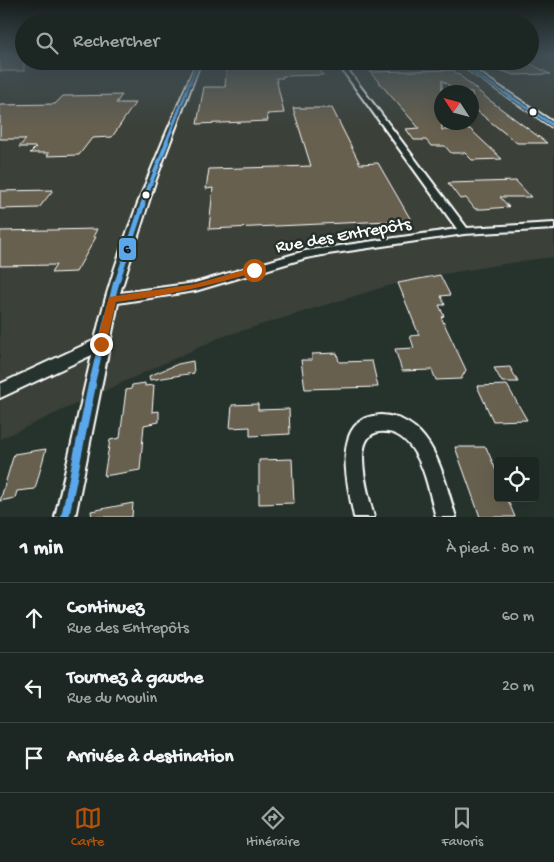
<!DOCTYPE html>
<html lang="fr">
<meta charset="utf-8">
<style>
body{margin:0;font-family:"Gochi Hand",sans-serif;background:#29322f;color:#f1f3f6}
.controls{position:absolute;right:15px;bottom:15px;display:grid;overflow:hidden;border-radius:5px;box-shadow:0 5px 20px #0002}
.controls button{width:45px;height:45px;display:grid;place-items:center;padding:0;border:0;border-bottom:1px solid #3a4340;background:#1c2622;color:#f1f3f6;font:25px sans-serif}
.compass{position:absolute;left:434px;top:85px;width:45px;height:45px;border-radius:50%;background:#1c2622;box-shadow:0 5px 20px #0002;rotate:306deg}
.stop{position:absolute;width:15px;height:15px;margin:-11px;border:4px solid #b45309;border-radius:50%;background:#fff}
.stop.end{background:#b45309;border-color:#fff;box-shadow:0 1px 5px #0008}
.list{margin:0;padding:0;list-style:none}
h2{display:flex;justify-content:space-between;align-items:center;height:65px;margin:0;padding:0 20px;font-size:21px}
h2 small{font-size:16px;font-weight:400;color:#a0a5a5}
.list li{display:grid;grid-template-columns:32px 1fr auto;gap:15px;align-items:center;box-sizing:border-box;height:70px;padding:0 20px;border-top:1px solid #3a4340}
.list b{display:block;font-size:19px;white-space:nowrap}
.list p{margin:0;font-size:16px;white-space:nowrap;color:#a0a5a5}
.list em{font-size:16px;font-style:normal;color:#a0a5a5}
.icon{flex:none;width:28px;height:28px;fill:none;stroke:currentColor;stroke-width:2;stroke-linecap:round;stroke-linejoin:round}
.map{position:relative;flex:none;width:554px;height:517px;overflow:hidden}
.search{position:absolute;background:#1c2622;box-shadow:0 5px 20px #0002;left:15px;right:15px;top:15px;height:55px;display:flex;align-items:center;gap:12px;box-sizing:border-box;padding:0 18px;border-radius:28px;color:#a0a5a5;font-size:19px}
.sheet{height:275px;background:#1c2622}
nav{display:flex;justify-content:space-around;align-items:center;box-sizing:border-box;height:70px;border-top:1px solid #3a4340;background:#1c2622;font-size:14px;color:#a0a5a5}
nav a{display:grid;justify-items:center;gap:2px}
nav .on{color:#b45309}
.map>svg:first-child{display:block}
.built{fill:#3a4038;fill-rule:evenodd}
.building{fill:#676050;stroke:#fff}
.lines{fill:none;stroke-linecap:round;stroke-linejoin:round}
.street-casing{stroke:#fff;stroke-width:4}
.street{fill:#26332d;fill-rule:evenodd}
.bus-1-far5-casing{stroke:#26332d;stroke-width:4.5}
.bus-1-far4-casing{stroke:#26332d;stroke-width:5}
.bus-1-far3-casing{stroke:#26332d;stroke-width:6}
.bus-1-far2-casing{stroke:#26332d;stroke-width:9}
.bus-1-far1-casing{stroke:#26332d;stroke-width:10}
.bus-1-casing{stroke:#26332d;stroke-width:12}
.bus-1-far5{stroke:#5aa8eb;stroke-width:2.5}
.bus-1-far4{stroke:#5aa8eb;stroke-width:3}
.bus-1-far3{stroke:#5aa8eb;stroke-width:4}
.bus-1-far2{stroke:#5aa8eb;stroke-width:5}
.bus-1-far1{stroke:#5aa8eb;stroke-width:6}
.bus-1{stroke:#5aa8eb;stroke-width:8}
.route{fill:#b45309}
.bus-dot{fill:#fff;stroke:#26332d;stroke-width:2}
.labels{text-anchor:middle;stroke-width:5;stroke-linejoin:round;paint-order:stroke}
.street-label{font-size:18px;fill:#fff;stroke:#26332d}
.line-badge{stroke:#26332d;stroke-width:2}
.pale-badge-label{font-size:14px;text-anchor:middle;font-weight:bold;fill:#111}
</style>
<div class="map">
<svg width="554" height="517" viewBox="0 0 554 517">
<rect width="100%" height="100%" fill="#26332d"/>
<filter id="ink" filterUnits="userSpaceOnUse"><feTurbulence type="fractalNoise" baseFrequency=".02" numOctaves="2"/><feDisplacementMap in="SourceGraphic" scale="10" xChannelSelector="R" yChannelSelector="G"/><feConvolveMatrix kernelMatrix="1 2 1 2 8 2 1 2 1" color-interpolation-filters="sRGB"/></filter>
<g filter="url(#ink)">
<path class="built" d="M0,56L24,61H530V56H554V257L535,259L431,276L384,287L221,337L0,439ZM442,92H472V122H442Z"/>
<g class="building">
<rect x="0" y="56" width="24" height="15"/>
<path d="M227,61H316L323,75L282,76L283,78H276L284,113L267,114L268,121L197,124L204,87H225Z"/>
<path d="M482,61H525L550,74L514,75L482,64Z"/>
<path d="M453,70L488,99L547,143H517L472,107V92H457L442,80V130L470,129L502,159L472,160L465,153H451L445,146H431L426,140H414L406,129L419,128L370,72Z"/>
<path d="M122,95L116,103H135L112,137L92,138L79,155L47,156L49,153H30L36,147H19L26,139H0V105L55,104L63,96Z"/>
<path d="M293,108H332L360,164L378,163L411,220L209,229L213,188L206,189L209,169L311,166Z"/>
<path d="M516,181L531,197H500L509,207L483,209H475L466,198L460,199L448,183Z"/>
<path d="M53,190L39,208L0,209V191Z"/>
<path d="M97,229L93,237H96L76,272L51,273L56,265L0,266V231Z"/>
<path d="M440,275L450,295L441,296L445,305H439L444,316L441,317L466,370L461,379L436,380L432,370L402,371L395,349L414,348L410,336L419,335L398,283Z"/>
<path d="M337,353L339,362L372,361L378,387L305,389L301,360H312V354Z"/>
<path d="M193,361L194,373L150,380L149,376L178,364Z"/>
<path d="M510,367L518,382H502L494,368Z"/>
<path d="M145,383V386L154,385L152,412L159,411V422L144,425L140,470L104,476L110,440L120,438L126,390L131,389L132,385Z"/>
<path d="M507,385L527,420L493,421L477,386Z"/>
<path d="M258,404V410L289,409L290,434L250,436V427L230,428L232,405Z"/>
<path d="M455,447H486L498,475V498H507L515,517H480Z"/>
<path d="M46,449L35,489L17,491L15,498L0,501L14,454Z"/>
<path d="M292,459L294,503L259,504V460Z"/>
<path d="M133,503L132,517H92L91,511Z"/>
</g>
<g class="lines">
<g class="street-casing">
<g id="street">
<path d="M197,61H201L155,182L120,293L195,283L305,251L457,229L336,61H341L467,228L554,223V229L464,234L328,254L306,258L195,291L118,303L75,517H55L92,355L0,398V384L95,340C116,246 159,151 197,61Z"/>
<path d="M455,61H461L554,123V128Z"/>
<path d="M381,415C434,418 443,476 456,517H436C430,497 427,474 416,455C410,444 400,433 387,432C346,426 369,496 374,517H354C349,491 334,437 362,420C367,416 375,416 381,415Z"/>
</g>
</g>
<use href="#street" class="street"/>
<g class="bus-1-far5-casing">
<g id="bus-1-far5">
<path d="M457,61L507,95"/>
<path d="M185,95L199,61"/>
</g>
</g>
<g class="bus-1-far4-casing">
<g id="bus-1-far4">
<path d="M505,93L554,126"/>
<path d="M166,143L186,93"/>
</g>
</g>
<g class="bus-1-far3-casing">
<path id="bus-1-far3" d="M142,205L167,142"/>
</g>
<g class="bus-1-far2-casing">
<path id="bus-1-far2" d="M116,285L143,204"/>
</g>
<g class="bus-1-far1-casing">
<path id="bus-1-far1" d="M91,387L116,283"/>
</g>
<g class="bus-1-casing">
<path id="bus-1" d="M65,517L92,385"/>
</g>
<use href="#bus-1-far5" class="bus-1-far5"/>
<use href="#bus-1-far4" class="bus-1-far4"/>
<use href="#bus-1-far3" class="bus-1-far3"/>
<use href="#bus-1-far2" class="bus-1-far2"/>
<use href="#bus-1-far1" class="bus-1-far1"/>
<use href="#bus-1" class="bus-1"/>
</g>
</g>
<linearGradient id="sky" x2="0" y2="1"><stop stop-color="#151c19"/><stop offset="0.43" stop-color="#415057"/><stop offset="1" stop-color="#415057" stop-opacity="0"/></linearGradient>
<rect width="554" height="129" fill="url(#sky)"/>
<path class="route" d="M254,267L258,270L257,272C207,286 167,296 116,302L106,344L101,348L96,344L109,297L195,284Z"/>
<g class="bus-dot">
<circle cx="533" cy="112" r="4.5"/>
<circle cx="146" cy="195" r="4.5"/>
</g>
<g class="labels">
<g class="street-label">
<text transform="translate(343 234) rotate(-10)" y="6">Rue des Entrepôts</text>
</g>
</g>
<rect class="line-badge" x="118" y="237" width="19" height="24" rx="5" fill="#5aa8eb"/>
<g class="pale-badge-label">
<text x="127" y="253">6</text>
</g>
</svg>
<div class="controls">
<button><svg class="icon" aria-label="locate" viewBox="0 0 24 24"><circle cx="12" cy="12" r="6"/><path d="M12 2v4M12 18v4M2 12h4M18 12h4"/></svg></button>
</div>
<svg class="compass" viewBox="-18 -18 36 36"><path d="M0-13l5 13h-10z" fill="#e53935"/><path d="M0 13l5-13h-10z" fill="#a0a5a5"/></svg>
<div class="stop" style="left:254px;top:270px"></div>
<div class="stop end" style="left:101px;top:344px"></div>
<div class="search"><svg class="icon" aria-label="search" viewBox="0 0 24 24"><circle cx="10" cy="10" r="6"/><path d="M15 15l6 6"/></svg>Rechercher</div>
</div>
<section class="sheet">
<h2>1 min<small>À pied · 80 m</small></h2>
<ul class="list">
<li><svg class="icon" aria-label="ahead" viewBox="0 0 24 24"><path d="M12 20V5M6 11l6-6 6 6"/></svg><div><b>Continuez</b><p>Rue des Entrepôts</p></div><em>60 m</em></li>
<li><svg class="icon" aria-label="left" viewBox="0 0 24 24"><path d="M17 20v-9H6M10 6l-5 5 5 5"/></svg><div><b>Tournez à gauche</b><p>Rue du Moulin</p></div><em>20 m</em></li>
<li><svg class="icon" aria-label="arrive" viewBox="0 0 24 24"><path d="M6 21V4h12l-3 4 3 4H6"/></svg><div><b>Arrivée à destination</b></div></li>
</ul>
</section>
<nav>
<a class="on"><svg class="icon" aria-label="map" viewBox="0 0 24 24"><path d="M3 6l6-2 6 2 6-2v14l-6 2-6-2-6 2zM9 4v14M15 6v14"/></svg>Carte</a>
<a><svg class="icon" aria-label="directions" viewBox="0 0 24 24"><path d="M12 3l9 9-9 9-9-9zM9 14v-3h6M13 9l2 2-2 2"/></svg>Itinéraire</a>
<a><svg class="icon" aria-label="saved" viewBox="0 0 24 24"><path d="M7 4h10v16l-5-4-5 4z"/></svg>Favoris</a>
</nav>
